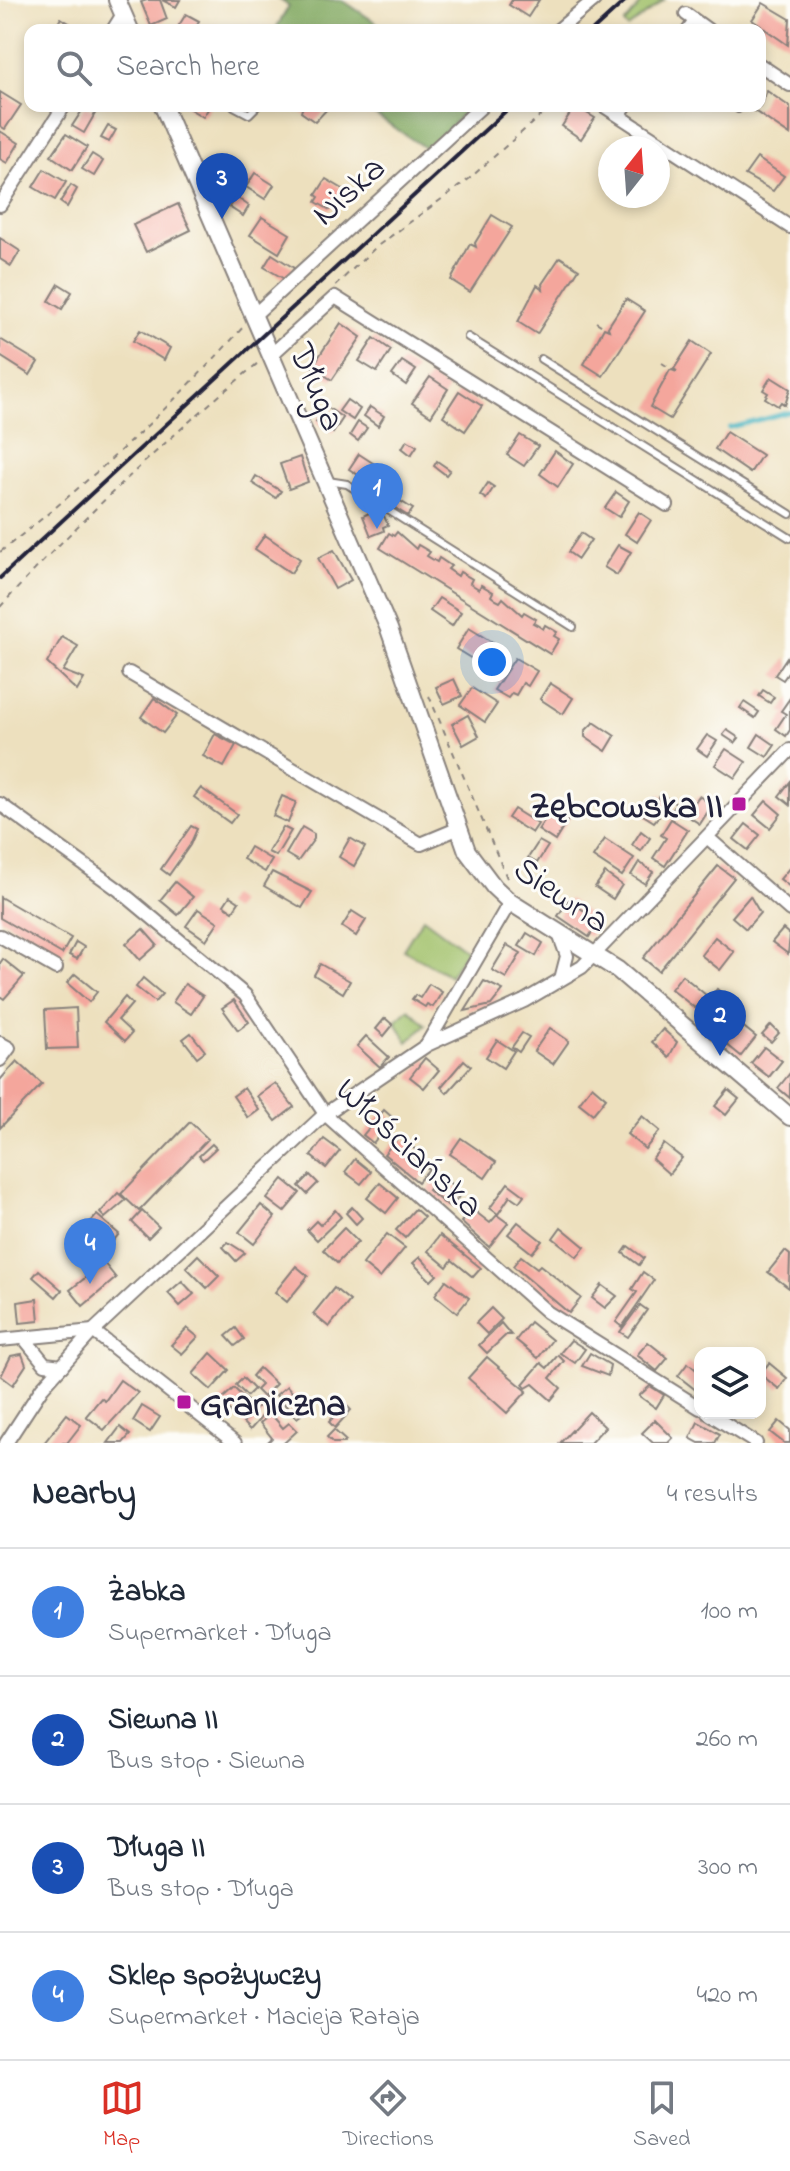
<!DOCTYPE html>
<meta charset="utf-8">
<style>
body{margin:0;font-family:"Indie Flower",sans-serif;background:#f6f6f7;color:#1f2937}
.controls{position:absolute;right:24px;bottom:24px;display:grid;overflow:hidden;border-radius:16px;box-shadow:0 4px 12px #0003}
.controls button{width:72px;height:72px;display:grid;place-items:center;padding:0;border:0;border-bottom:2px solid #e0e1e3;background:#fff;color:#1f2937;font:40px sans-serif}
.compass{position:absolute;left:598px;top:136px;width:72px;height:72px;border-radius:50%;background:#fff;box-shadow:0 4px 12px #0003;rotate:17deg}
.you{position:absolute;left:492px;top:662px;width:28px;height:28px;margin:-20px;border:6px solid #fff;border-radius:50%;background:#1a73e8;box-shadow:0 0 0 12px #1a73e833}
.badge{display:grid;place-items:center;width:52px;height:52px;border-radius:50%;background:#d93025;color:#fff;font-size:26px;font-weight:700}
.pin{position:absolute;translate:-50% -66px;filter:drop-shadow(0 2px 4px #0008)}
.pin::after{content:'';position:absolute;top:42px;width:28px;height:24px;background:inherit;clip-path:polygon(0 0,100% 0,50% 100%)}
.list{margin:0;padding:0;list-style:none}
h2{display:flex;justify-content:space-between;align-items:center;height:104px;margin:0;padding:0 32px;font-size:34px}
h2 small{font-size:26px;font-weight:400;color:#747a83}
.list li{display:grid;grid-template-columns:52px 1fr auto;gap:24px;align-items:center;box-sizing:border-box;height:128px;padding:0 32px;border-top:2px solid #e0e1e3}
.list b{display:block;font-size:30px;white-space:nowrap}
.list p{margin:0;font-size:26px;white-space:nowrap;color:#747a83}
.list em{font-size:26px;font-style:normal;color:#747a83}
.icon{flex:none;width:44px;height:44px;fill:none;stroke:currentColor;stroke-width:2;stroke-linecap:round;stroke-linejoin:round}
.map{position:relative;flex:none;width:790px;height:1443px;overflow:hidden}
.search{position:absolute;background:#fff;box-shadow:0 4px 12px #0003;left:24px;right:24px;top:24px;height:88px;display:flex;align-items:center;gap:20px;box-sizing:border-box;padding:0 28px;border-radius:16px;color:#747a83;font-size:30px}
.sheet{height:616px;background:#fff}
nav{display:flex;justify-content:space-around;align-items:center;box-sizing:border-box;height:112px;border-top:2px solid #e0e1e3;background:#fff;font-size:22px;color:#747a83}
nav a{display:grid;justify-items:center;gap:4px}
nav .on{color:#d93025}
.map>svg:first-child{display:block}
.green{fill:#a1c16a;stroke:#627252;stroke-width:2}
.forest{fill:#80a75e;stroke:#51644c;stroke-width:2}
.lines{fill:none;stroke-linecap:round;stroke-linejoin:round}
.stream{stroke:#45b4c0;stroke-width:4}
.building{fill:#f4a69c}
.service-casing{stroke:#88817c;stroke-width:10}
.minor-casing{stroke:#88817c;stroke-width:16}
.tertiary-casing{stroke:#88817c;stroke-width:20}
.path{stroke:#88817c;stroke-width:2;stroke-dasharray:6 6;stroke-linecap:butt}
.service{stroke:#fff;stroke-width:6}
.minor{stroke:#fff;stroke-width:12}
.tertiary{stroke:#fff;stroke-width:16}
.rail{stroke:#22223b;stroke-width:4}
.poi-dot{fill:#b5179e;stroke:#fdfcf7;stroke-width:3}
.labels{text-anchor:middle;stroke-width:6;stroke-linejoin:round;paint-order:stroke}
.street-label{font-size:36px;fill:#22223b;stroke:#fdfcf7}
.poi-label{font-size:36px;font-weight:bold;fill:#22223b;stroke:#fdfcf7;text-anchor:end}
</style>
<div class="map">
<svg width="790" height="1443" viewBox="0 0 790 1443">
<rect width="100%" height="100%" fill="#fdfcf7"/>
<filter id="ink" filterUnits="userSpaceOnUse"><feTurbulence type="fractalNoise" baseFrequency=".0125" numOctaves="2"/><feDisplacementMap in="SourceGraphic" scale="16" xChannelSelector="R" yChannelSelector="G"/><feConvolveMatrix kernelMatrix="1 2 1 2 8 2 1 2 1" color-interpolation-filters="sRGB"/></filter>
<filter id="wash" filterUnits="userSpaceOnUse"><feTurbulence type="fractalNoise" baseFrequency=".006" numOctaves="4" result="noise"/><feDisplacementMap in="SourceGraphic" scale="32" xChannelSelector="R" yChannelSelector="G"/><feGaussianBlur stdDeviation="1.8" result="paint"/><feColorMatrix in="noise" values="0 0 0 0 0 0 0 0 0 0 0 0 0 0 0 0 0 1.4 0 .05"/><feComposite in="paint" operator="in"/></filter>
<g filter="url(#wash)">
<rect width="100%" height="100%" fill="#ede0be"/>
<g class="green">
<path d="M644,0H664L628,28L624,24Z"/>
<path d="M423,918L466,950L450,976L403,950Z"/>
<path d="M409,1009L426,1025L408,1042L395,1021Z"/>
</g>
<g class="forest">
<path d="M280,0H342L387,30H275L289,6Z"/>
<path d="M362,106H470L428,150Z"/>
</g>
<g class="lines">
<path class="stream" d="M729,428L790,412"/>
</g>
<g id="blocks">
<g class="building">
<path d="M147,0H160L167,19L151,26L141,2Z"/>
<path d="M162,0H180L176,7Z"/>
<path d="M512,0H539L528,17L509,5Z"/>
<path d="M763,3L790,19L788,45L752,20Z"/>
<path d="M186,14L199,21L194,30H176Z"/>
<path d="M61,18L81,30H54Z"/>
<path d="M767,91L790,107V135L753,110L760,106Z"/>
<path d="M0,92L21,105L5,129L0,126Z"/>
<path d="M85,106L96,112L84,133L72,126Z"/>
<path d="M185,106H210L203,117Z"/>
<path d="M303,106H330L315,122L301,112Z"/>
<path d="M575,106L595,118L581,139L562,126Z"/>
<path d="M108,126L116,130L109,142L101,138Z"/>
<path d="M0,131L19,143L7,163L0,159Z"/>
<path d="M66,134L87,147L72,170L51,156Z"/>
<path d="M92,154L103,161L94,176L82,169Z"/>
<path d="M757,158L784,176L773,191L745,175Z"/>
<path d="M44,169L66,182L55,200L33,187Z"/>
<path d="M255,173L274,185L265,199L246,187Z"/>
<path d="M326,179L348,192L338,208L333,205L330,210L316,202L319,197L316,195Z"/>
<path d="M71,185L77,189L67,207L60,202Z"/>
<path d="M236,197L249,206L243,216L229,207Z"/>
<path d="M178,204L191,230L146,252L133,225Z"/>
<path d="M492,215L512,227L470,292L451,280L470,244L476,247L475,243Z"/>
<path d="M262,217L290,234L279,253L250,235Z"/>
<path d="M0,238L20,251L11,266L0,259Z"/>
<path d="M272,254L294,268L286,280L264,267Z"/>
<path d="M560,257L579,269L537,334L518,322L537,285L543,289L542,284Z"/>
<path d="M59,284L72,292L62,309L49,301Z"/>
<path d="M626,299L645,311L603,376L584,364L604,328L609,330L608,327Z"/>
<path d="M341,323L361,337L332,380L312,367Z"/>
<path d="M140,330L170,348L164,360L133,341Z"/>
<path d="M374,338L391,350L377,372L359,361Z"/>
<path d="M0,339L38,362L30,375L0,356Z"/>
<path d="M692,341L711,354L670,419L650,407L670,370L677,371L674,369Z"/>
<path d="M402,361L416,370L406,385L392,375Z"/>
<path d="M430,377L448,389L431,416L412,403Z"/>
<path d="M771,377L790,389L785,405L781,402L778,406L765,398L768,393L763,390Z"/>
<path d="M459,391L482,406L465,431L443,416Z"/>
<path d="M347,400L360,409L353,420L339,411Z"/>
<path d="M327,407L343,418L333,433L316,422Z"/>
<path d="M370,407L384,416L378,426L364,416Z"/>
<path d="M358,422L367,428L358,441L350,435Z"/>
<path d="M726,432L762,455L750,473L715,449Z"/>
<path d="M520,435L538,446L524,466L507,455Z"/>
<path d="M407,440L417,446L411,455L402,448Z"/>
<path d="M555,451L573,464L558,487L540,474Z"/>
<path d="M359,454L379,467L369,482L349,469Z"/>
<path d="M300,457L308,482L289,489L280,464Z"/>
<path d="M437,461L450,470L446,475L434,466Z"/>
<path d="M256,476L281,491L276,498L252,483Z"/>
<path d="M488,483L494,487L486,499L480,495Z"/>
<path d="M616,492L629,501L619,517L605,508Z"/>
<path d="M389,494L413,509L408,516L384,501Z"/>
<path d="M375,510L377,515L384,516L388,525L383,527L384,531L371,536L363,516Z"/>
<path d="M639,512L651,520L637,542L625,534Z"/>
<path d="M397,532L416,549L418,545L430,552L427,556L437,562L439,558L451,566L448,569L458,576L460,572L472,579L470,583L474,586L479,589L481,585L493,592L491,596L496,600L500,602L503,598L522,615L524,612L536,619L533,623L537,625L543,629L545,625L557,632L554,636L559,639L550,654L380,548L389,533L394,536Z"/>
<path d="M581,533L591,540L578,559L568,552Z"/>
<path d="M265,535L300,559L291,573L255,549Z"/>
<path d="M618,545L631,552L617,575L604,567Z"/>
<path d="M334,550L351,580L335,589L318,558Z"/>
<path d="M439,598L461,612L452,626L430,611Z"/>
<path d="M469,628L503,649L490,670L456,649Z"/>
<path d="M62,637L78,646L63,671L84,679L77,691L47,663Z"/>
<path d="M787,657L790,670L783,680L775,675Z"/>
<path d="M515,658L537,671L528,686L523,683L516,695L512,693L508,698L494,690Z"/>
<path d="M454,679L462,696L444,704L436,687Z"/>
<path d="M550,683L573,698L563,714L540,699Z"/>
<path d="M472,688L497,704L485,722L460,705Z"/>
<path d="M763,690L774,697L770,703L759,696Z"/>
<path d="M154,698L177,715L163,733L141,717Z"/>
<path d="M790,698V730L786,736L776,729L786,714L781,711Z"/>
<path d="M744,702L759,712L755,718L740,708Z"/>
<path d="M468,715L479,736L463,745L452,724Z"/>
<path d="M594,722L615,736L606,751L585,737V731Z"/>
<path d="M727,730L739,738L735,743L723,735Z"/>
<path d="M215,734L236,745L224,767L203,756Z"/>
<path d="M759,734L775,745L767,757L751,747Z"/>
<path d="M707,735L717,741L707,756L697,749Z"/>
<path d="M726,749L746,762L735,778L715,765Z"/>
<path d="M790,782V805L779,796Z"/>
<path d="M201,788L237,814L230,823L194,797Z"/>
<path d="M661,794L676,804L672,811L665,806L660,813L647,805L652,798L657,801Z"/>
<path d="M282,796L296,802L288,823L273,816Z"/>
<path d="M699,796L712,805L700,824L686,815Z"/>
<path d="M766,801L781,814L770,828L754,815Z"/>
<path d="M555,804L571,815L555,841L538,830Z"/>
<path d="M645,807L659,816L654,822L640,813Z"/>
<path d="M514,809L538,824L532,833L508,818Z"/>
<path d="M671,819L688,830L665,866L653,858L666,838L661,835Z"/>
<path d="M746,824L760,835L748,850L734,839Z"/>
<path d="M191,826L197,829L190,845L169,875L161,869Z"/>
<path d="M283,827L291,831L276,856L268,852Z"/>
<path d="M302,827L314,834V839L298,861L286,854Z"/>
<path d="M641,831L650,838L641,851L632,845Z"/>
<path d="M350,838L365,847L354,866L339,857Z"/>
<path d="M605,839L634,858L622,876L593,857Z"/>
<path d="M539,841L548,846L537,863L528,858Z"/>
<path d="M250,847L272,860L265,872L243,859Z"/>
<path d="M639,862L653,872L645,884L631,875Z"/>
<path d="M718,866L734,878L659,971L643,958Z"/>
<path d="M790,867V887L780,879Z"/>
<path d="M272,872L312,892L302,908L264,886Z"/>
<path d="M605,873L622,885L613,899L595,887Z"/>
<path d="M175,882L193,897L178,915L160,900Z"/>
<path d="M230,896L239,902L233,911L224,905Z"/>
<path d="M750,896L760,913L746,929L732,917Z"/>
<path d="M0,897L71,938L62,954L0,918Z"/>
<path d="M569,899L598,922L589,937L558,916Z"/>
<path d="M198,909L218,922L206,940L186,926Z"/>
<path d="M352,911L366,920L356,936L342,927Z"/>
<path d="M143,929L157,945L140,960L126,944Z"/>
<path d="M783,929L790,935L788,954L772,942Z"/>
<path d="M527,933L543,943L536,956L519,946Z"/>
<path d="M715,937L734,952L720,970L701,955Z"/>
<path d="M76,942L84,947L77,959L69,955Z"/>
<path d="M507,945L521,953L506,978L492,970Z"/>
<path d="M3,959L24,976L4,999L0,996V963Z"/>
<path d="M320,964L350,981L343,993L314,975Z"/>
<path d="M75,974L97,992L89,1002L67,983Z"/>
<path d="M682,975L706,995L695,1008L671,989Z"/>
<path d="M143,978L162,994L155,1002L136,987Z"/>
<path d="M484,981L503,990L491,1005L465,1011Z"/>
<path d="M185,984L203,996L191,1014L173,1002Z"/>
<path d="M429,984L442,992L433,1007L427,1004L425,1007L412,999L415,995L420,998Z"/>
<path d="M717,989L736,1005L719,1026L699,1011Z"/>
<path d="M125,997L132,1004L118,1020L132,1033L125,1041L104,1022Z"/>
<path d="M234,1000L249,1022L238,1030L222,1008Z"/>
<path d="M76,1008L78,1048L47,1049L45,1010Z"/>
<path d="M385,1018L393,1025L384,1036L376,1029Z"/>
<path d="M735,1020L756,1037L741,1056L720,1039Z"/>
<path d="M771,1025L779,1033L771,1042L762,1035Z"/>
<path d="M550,1028L569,1041L553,1064L534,1051Z"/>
<path d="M663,1029L677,1042L669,1057L652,1042Z"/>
<path d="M191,1033L205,1051L197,1057L183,1039Z"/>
<path d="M522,1033L529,1037L519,1052L512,1047Z"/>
<path d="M366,1036L389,1057L380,1067L357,1046Z"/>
<path d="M497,1040L514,1051L503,1068L486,1057Z"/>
<path d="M764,1047L782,1061L769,1077L751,1063Z"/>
<path d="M425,1058L439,1070L424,1088L410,1077Z"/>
<path d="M464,1060L471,1066L447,1093L441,1087Z"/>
<path d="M17,1061L42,1084L0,1128V1080Z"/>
<path d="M790,1073V1098L778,1088Z"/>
<path d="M275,1083L294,1107L276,1121L257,1096Z"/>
<path d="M592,1086L606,1098L593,1114L579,1103Z"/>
<path d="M244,1088L259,1110L248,1118L233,1096Z"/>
<path d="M728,1090L739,1099L726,1115L715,1106Z"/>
<path d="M384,1110L393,1118L373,1143L363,1135Z"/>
<path d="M642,1116L660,1131L645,1149L627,1134Z"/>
<path d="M190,1122L208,1139L139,1211L121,1194Z"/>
<path d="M399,1136L417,1151L413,1156L429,1169L418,1182L384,1154Z"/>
<path d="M461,1138L496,1162L485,1178L450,1154Z"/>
<path d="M324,1139L340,1151L326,1168L311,1156Z"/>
<path d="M212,1144L216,1148L203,1160L199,1156Z"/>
<path d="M664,1144L682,1158L669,1174L652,1159Z"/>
<path d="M355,1159L371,1172L361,1184L345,1172Z"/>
<path d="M310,1175L318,1183L307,1194L299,1186Z"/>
<path d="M440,1175L462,1193L450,1208L428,1190Z"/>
<path d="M283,1179L300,1193L284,1212L267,1199Z"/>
<path d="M380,1183L398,1198L386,1213L367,1198Z"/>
<path d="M508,1183L524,1195L519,1202L510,1196L498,1214L490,1208Z"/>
<path d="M118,1193L126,1200L105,1218L100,1213Z"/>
<path d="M261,1205L275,1217L254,1244L239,1232Z"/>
<path d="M352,1207L362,1218L356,1224L346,1213Z"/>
<path d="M415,1209L424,1217L405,1238L396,1230Z"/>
<path d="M472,1209L490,1223L497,1215L508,1223L489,1247L461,1222Z"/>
<path d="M335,1210L341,1217L317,1240L307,1230L316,1221L320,1225Z"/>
<path d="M142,1211L159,1227L148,1238L132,1222Z"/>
<path d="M97,1215L119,1234L103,1253L81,1233Z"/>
<path d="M518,1222L542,1241L532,1253L508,1234Z"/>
<path d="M561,1227L585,1247L577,1257L553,1238Z"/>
<path d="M344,1228L358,1242L337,1263L323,1250Z"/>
<path d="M387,1234L405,1248L380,1278L363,1264Z"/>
<path d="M440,1235L481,1268L473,1277L452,1260L447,1267L428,1251Z"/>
<path d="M228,1242L245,1253L236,1261L223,1247Z"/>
<path d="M628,1246L644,1258L639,1265L623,1253Z"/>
<path d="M785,1251L790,1255L789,1288L768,1272Z"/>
<path d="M198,1255L219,1276L207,1288L186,1267Z"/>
<path d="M521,1256L537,1268L540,1265L581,1298L569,1313L513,1266Z"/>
<path d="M420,1257L437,1275L431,1281L413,1263Z"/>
<path d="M104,1263L116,1278L83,1306L70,1290Z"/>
<path d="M296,1266L308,1276L287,1302L275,1292Z"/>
<path d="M39,1270L62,1290L56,1297L33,1277Z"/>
<path d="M643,1272L654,1280L622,1327L616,1322L637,1292L632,1289Z"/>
<path d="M446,1280L469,1298L457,1313L435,1295Z"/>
<path d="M182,1281L194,1294L180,1306L168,1293Z"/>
<path d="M602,1285L617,1296L605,1308L592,1298Z"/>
<path d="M334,1288L350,1301L329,1327L313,1314Z"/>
<path d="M37,1299L39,1321L20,1323L18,1302Z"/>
<path d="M640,1305L647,1310L628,1337L620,1332Z"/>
<path d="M491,1308L502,1319L487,1334L476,1323Z"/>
<path d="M530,1322L552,1340L538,1358L516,1340Z"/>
<path d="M501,1323L511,1335H506L487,1353L479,1345Z"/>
<path d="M187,1328L198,1337L182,1354L171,1345Z"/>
<path d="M236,1328L244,1339L235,1346L226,1336Z"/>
<path d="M571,1340L585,1349L575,1363L560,1353Z"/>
<path d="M648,1342L668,1358L657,1371L637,1355Z"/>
<path d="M211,1353L229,1370L211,1390L193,1374Z"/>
<path d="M590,1353L610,1365L608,1376L582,1366Z"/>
<path d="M22,1354L26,1365L13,1385L1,1376L11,1356Z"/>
<path d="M558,1355L564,1361L550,1378L561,1388L551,1400L533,1384L526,1388L523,1384L541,1363L547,1368Z"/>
<path d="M487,1357L527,1391L507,1413L468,1378Z"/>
<path d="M688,1363L700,1373L697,1391L678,1376Z"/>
<path d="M769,1363L787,1378L779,1389L760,1374Z"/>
<path d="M259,1368L276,1384L263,1397L256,1390L261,1385L252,1376Z"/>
<path d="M243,1378L254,1389L247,1396L236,1385Z"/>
<path d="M120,1380L138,1393L104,1430L86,1416L101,1398L105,1401Z"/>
<path d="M287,1386L307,1410L297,1418L276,1395Z"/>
<path d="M650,1386L664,1395L656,1408L639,1396Z"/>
<path d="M234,1388L247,1401L233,1414L220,1401Z"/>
<path d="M267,1396L274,1403L250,1430L243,1423Z"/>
<path d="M341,1400L351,1410L335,1428L329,1422L337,1413L333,1409Z"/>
<path d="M142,1406L160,1417L150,1432L133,1421Z"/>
<path d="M589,1412L605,1427L590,1443H560Z"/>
<path d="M67,1414L81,1425L67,1443H44Z"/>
<path d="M271,1414L283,1428L289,1423L297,1431L284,1443H267L272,1438L260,1423Z"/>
<path d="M655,1420L673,1438L668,1443H653L642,1433Z"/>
<path d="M779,1421L790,1430V1443H784L770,1432Z"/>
<path d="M698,1422L720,1434L715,1443H699L690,1438Z"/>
<path d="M120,1427L130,1435L123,1443H108Z"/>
<path d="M334,1430L346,1441L344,1443H333L327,1437Z"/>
</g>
</g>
</g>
<g filter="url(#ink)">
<use href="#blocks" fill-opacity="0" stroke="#88817c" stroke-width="2"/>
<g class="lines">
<g class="service-casing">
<g id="service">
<path d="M685,30L693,19"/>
<path d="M234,106L249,114L257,106"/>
<path d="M738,109L739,106"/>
<path d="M621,117L629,106"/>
<path d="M468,337L790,538"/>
<path d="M541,359L790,514"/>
<path d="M328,481L347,484L573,627"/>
</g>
</g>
<g class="minor-casing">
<g id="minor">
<path d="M686,14L708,30"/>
<path d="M113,30L123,14"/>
<path d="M558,30L594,0"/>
<path d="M760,65L790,85"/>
<path d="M604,106L790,227"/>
<path d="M0,205L64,106"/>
<path d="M253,316L482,106"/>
<path d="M271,355L335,297L667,505"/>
<path d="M129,673L421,844L457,829"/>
<path d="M0,804L119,890L245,995L325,1114L547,1312L700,1408"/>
<path d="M707,837L790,910"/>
<path d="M559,934L567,956L561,979"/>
<path d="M0,936L56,968"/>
<path d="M0,1043L9,1048L0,1060"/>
<path d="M427,1044L510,902"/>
<path d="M93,1331L235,1443"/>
<path d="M24,1338L45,1364L62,1366"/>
<path d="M0,1340L93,1331"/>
<path d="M708,1413L756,1443"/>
<path d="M6,1443L42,1388L93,1331L325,1114L427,1045L524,1001L582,967L790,750"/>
</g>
</g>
<g class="tertiary-casing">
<g id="tertiary">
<path d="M117,0L130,30"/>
<path d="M163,106L389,629L467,851L494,887L510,902L618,970L790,1117"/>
</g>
</g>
<g class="path">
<path d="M335,286L376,247L469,179L551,106"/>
<path d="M596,322L609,330"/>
<path d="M662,363L676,372"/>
<path d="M0,552C83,488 174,405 244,326"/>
<path d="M0,607C80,520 167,438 258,363"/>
<path d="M429,696L507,878"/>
</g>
<use href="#service" class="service"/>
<use href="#minor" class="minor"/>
<use href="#tertiary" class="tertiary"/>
<g class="rail">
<path d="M593,30L626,0"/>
<path d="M0,578L511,106"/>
</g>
</g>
</g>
<g class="poi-dot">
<rect x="731" y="796" width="16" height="16" rx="4"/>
<rect x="176" y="1394" width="16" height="16" rx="4"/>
</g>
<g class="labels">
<g class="street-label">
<text transform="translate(347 189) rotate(-42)" y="13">Niska</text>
<text transform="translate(319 386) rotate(67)" y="13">Długa</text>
<text transform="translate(563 893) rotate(34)" y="13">Siewna</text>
<text transform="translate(411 1146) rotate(43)" y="13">Włościańska</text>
</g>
<g class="poi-label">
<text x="723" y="817">Zębcowska II</text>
<text x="200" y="1415" text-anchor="start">Graniczna</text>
</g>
</g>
</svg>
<div class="controls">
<button><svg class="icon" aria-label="layers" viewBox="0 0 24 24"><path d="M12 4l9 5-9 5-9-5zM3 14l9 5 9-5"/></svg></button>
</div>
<svg class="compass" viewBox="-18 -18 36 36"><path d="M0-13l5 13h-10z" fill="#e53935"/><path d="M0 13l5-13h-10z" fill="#747a83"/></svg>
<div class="you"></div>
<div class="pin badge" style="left:377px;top:529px;background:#3f7fe0">1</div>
<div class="pin badge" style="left:720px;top:1056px;background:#1a4fb4">2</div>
<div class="pin badge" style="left:222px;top:219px;background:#1a4fb4">3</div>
<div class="pin badge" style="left:90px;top:1284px;background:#3f7fe0">4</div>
<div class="search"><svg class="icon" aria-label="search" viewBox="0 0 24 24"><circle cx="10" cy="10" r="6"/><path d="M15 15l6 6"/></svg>Search here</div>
</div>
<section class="sheet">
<h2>Nearby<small>4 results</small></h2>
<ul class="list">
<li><span class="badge" style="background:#3f7fe0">1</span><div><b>Żabka</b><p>Supermarket · Długa</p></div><em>100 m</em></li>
<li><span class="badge" style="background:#1a4fb4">2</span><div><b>Siewna II</b><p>Bus stop · Siewna</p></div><em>260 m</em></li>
<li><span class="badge" style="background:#1a4fb4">3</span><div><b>Długa II</b><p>Bus stop · Długa</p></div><em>300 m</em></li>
<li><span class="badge" style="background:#3f7fe0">4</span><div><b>Sklep spożywczy</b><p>Supermarket · Macieja Rataja</p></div><em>420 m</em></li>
</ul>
</section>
<nav>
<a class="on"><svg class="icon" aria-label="map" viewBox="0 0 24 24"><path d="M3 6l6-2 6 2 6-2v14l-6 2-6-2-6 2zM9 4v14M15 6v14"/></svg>Map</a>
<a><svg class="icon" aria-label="directions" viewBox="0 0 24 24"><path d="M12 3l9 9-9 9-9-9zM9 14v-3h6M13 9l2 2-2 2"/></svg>Directions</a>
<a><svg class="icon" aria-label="saved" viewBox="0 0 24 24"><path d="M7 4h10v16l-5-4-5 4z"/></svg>Saved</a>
</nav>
